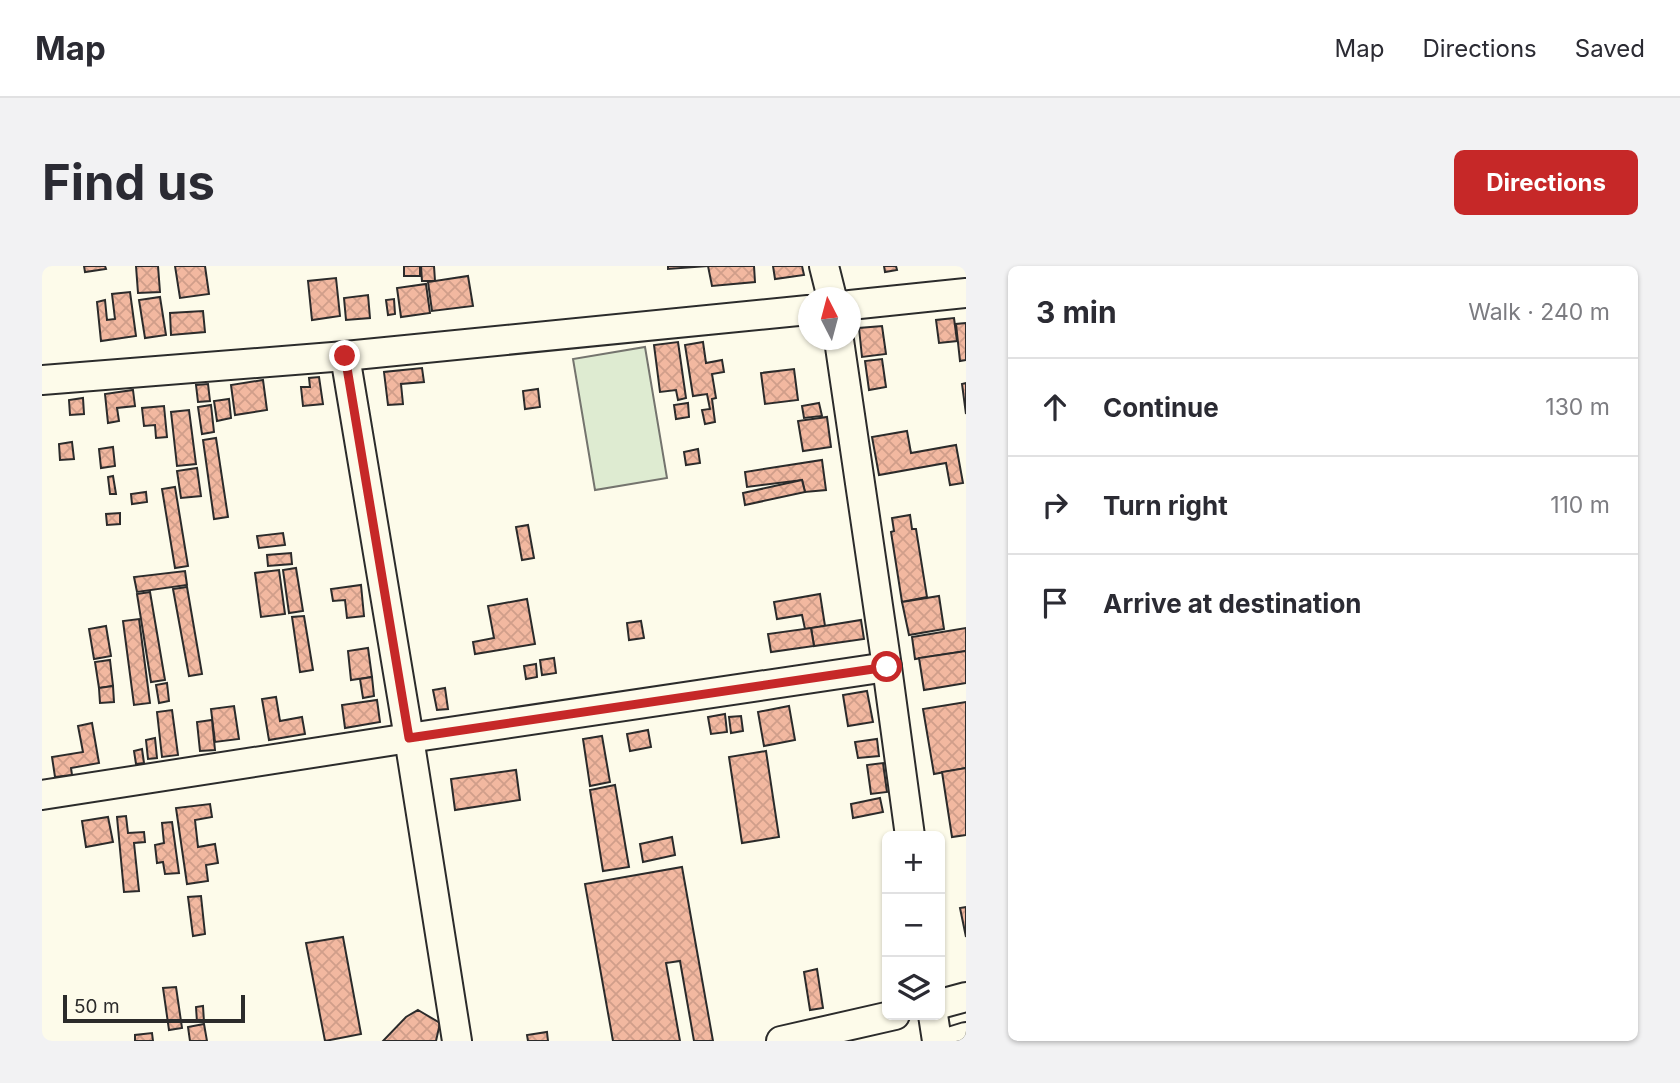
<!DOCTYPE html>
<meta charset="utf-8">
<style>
body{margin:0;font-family:Inter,sans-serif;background:#f2f2f3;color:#2b2b33}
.controls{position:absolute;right:21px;bottom:21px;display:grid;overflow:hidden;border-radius:10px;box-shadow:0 2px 5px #0004}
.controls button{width:63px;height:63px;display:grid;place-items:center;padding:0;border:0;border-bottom:2px solid #e1e1e2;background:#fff;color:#2b2b33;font:35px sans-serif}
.compass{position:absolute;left:756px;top:21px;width:63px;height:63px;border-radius:50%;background:#fff;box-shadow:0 2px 5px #0004;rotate:354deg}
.scale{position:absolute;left:21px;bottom:18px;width:182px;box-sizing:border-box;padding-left:7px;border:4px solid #2b2b2b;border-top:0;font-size:19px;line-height:24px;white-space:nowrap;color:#2b2b2b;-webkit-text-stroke:5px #fdfbea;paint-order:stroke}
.stop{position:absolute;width:21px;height:21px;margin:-16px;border:5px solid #c62828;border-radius:50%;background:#fff}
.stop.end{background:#c62828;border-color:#fff;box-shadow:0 2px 7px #0008}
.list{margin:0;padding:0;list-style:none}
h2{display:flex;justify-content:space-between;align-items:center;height:91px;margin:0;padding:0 28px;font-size:30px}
h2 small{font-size:23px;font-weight:400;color:#7c7c81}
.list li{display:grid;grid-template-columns:46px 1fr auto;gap:21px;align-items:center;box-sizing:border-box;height:98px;padding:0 28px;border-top:2px solid #e1e1e2}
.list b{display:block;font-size:26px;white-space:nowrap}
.list em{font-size:23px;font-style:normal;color:#7c7c81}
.icon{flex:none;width:38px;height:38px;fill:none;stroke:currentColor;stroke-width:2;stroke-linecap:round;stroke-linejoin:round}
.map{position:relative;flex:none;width:924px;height:775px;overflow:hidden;border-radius:10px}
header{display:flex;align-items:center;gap:42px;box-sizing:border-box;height:98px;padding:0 35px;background:#fff;border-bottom:2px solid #e1e1e2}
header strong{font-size:33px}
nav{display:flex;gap:38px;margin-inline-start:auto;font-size:24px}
.intro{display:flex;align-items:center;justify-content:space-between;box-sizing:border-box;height:168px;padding:0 42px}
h1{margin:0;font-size:49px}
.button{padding:18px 32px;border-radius:10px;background:#c62828;color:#fff;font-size:24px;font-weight:700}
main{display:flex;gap:42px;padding:0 42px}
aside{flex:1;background:#fff;border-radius:10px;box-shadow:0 2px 5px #0004}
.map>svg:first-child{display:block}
.grass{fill:#deebd1;stroke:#74746e;stroke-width:2}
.building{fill:url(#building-cross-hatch);stroke:#2b2b2b;stroke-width:2}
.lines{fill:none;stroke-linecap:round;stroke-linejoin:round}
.minor-casing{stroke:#2b2b2b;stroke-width:32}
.minor{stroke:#fdfbea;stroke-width:28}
.route{stroke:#c62828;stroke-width:9}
</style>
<header>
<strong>Map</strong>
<nav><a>Map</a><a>Directions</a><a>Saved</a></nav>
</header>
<div class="intro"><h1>Find us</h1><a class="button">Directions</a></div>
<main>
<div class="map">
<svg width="924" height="775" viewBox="0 0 924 775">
<defs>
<pattern id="building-cross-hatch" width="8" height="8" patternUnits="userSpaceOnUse" patternTransform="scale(1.75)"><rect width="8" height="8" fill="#f2b8a0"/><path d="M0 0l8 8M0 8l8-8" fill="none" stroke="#d09e8a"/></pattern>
</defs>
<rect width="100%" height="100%" fill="#fdfbea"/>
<path class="grass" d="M603,81L625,212L553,224L531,93Z"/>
<g class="building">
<path d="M42,0H63L64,3L43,6Z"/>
<path d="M94,0H116L118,26L96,27Z"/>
<path d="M133,0H163L167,28L138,32Z"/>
<rect x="362" y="0" width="16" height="10"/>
<path d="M379,0H392L393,15H380Z"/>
<path d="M626,0H666L626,3Z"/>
<path d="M666,0H712L713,16L670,20Z"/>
<path d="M731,0H760L762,9L733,13Z"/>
<path d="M842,0H854L855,4L843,6Z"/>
<path d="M426,10L431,40L390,45L386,16Z"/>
<path d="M294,12L298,50L270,54L266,15Z"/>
<path d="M384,18L388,47L359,51L355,22Z"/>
<path d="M88,26L94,70L59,75L55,36L63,34L65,54L73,53L70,28Z"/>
<path d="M326,29L328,52L304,54L302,32Z"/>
<path d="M118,31L124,69L103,72L97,34Z"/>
<path d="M352,33L353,48L346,49L344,34Z"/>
<path d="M161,45L163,66L129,69L128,47Z"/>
<path d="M912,52L915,75L897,77L894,54Z"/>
<path d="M924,57V94L918,95L914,58Z"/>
<path d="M840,60L844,88L820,91L817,62Z"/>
<path d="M636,76L644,132L636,134L634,124L618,126L612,79Z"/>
<path d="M661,76L664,97L680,94L682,106L670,108L674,132L670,133L673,156L663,158L660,144L668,143L665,128L651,130L643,79Z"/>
<path d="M840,93L844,121L827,124L823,95Z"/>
<path d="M380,102L382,116L359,118L361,138L346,139L342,106Z"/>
<path d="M752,103L756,134L723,138L719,107Z"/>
<path d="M277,111L281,138L261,140L259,121H268L267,112Z"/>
<path d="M221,114L225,144L193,149L189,119Z"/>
<path d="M924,117V148L920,118Z"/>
<path d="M166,118L168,135L156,136L154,119Z"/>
<path d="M496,123L498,141L483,143L481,125Z"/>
<path d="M91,124L93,140L75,142L77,155L66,157L63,128Z"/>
<path d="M41,132L42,148L28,149L27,134Z"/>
<path d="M187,133L189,152L175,155L172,135Z"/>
<path d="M646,137L647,151L634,153L632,139Z"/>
<path d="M777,137L780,150L762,152L760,140Z"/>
<path d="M169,139L172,166L160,168L156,141Z"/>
<path d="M122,140L125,171L114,172L113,159L102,160L100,142Z"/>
<path d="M147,144L154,198L135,200L129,146Z"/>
<path d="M785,151L789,181L761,185L756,155Z"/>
<path d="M865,165L869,187L914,179L921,217L908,219L904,197L837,209L830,171Z"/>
<path d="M174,172L186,251L172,253L161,174Z"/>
<path d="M30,176L32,193L18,194L17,178Z"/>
<path d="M71,181L73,200L59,202L57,183Z"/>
<path d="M656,183L658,197L644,199L642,186Z"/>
<path d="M780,194L784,224L763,226L760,214L705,221L703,206Z"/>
<path d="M155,202L159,230L139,232L135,205Z"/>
<path d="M71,210L74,228H68L66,211Z"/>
<path d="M760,214L763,226L703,239L701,227Z"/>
<path d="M133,221L146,300L133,302L120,223Z"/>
<path d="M104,226L105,236L90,238L89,228Z"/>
<path d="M78,247V258L65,259L64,248Z"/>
<path d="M868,249L870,263H874L885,331L860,336L849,266L852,265L850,252Z"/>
<path d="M486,259L492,292L480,294L474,261Z"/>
<path d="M241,267L243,279L217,282L215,270Z"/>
<path d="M249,287L250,298L226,300L225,289Z"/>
<path d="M254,302L261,345L247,347L241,304Z"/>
<path d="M237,304L243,348L219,351L213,307Z"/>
<path d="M143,305L145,319L95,326L92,311Z"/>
<path d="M319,319L322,350L305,352L303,334L291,335L289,323Z"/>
<path d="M145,321L160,408L147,410L131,323Z"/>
<path d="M108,326L123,414L109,416L95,328Z"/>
<path d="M778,328L783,360L763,363L760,349L735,353L732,336Z"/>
<path d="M897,330L902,363L867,369L860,336Z"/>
<path d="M485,333L493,378L433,388L431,376L452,372L446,340Z"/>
<path d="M262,350L271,404L258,406L250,351Z"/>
<path d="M97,353L108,437L92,439L81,355Z"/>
<path d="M819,354L822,373L772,380L769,362Z"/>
<path d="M599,355L602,372L587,374L585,357Z"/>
<path d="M64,360L69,390L52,393L47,363Z"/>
<path d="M769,362L772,380L729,386L726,368Z"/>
<path d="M924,362V385L873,393L870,371Z"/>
<path d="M326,382L330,411L309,414L306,385Z"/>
<path d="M924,385V417L882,424L877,392Z"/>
<path d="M512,392L514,407L500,409L498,394Z"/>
<path d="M68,394L71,420L57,422L53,396Z"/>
<path d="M494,398L495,411L484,413L482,400Z"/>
<path d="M330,411L332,430L321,432L318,413Z"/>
<path d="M125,417L127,435L117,437L114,419Z"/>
<path d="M71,420L72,436L58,437L57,422Z"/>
<path d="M403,422L406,443L395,444L391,424Z"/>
<path d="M825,425L831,456L806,460L801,429Z"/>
<path d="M234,431L238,455L260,451L263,468L227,474L220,433Z"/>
<path d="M335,434L338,456L303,462L300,439Z"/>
<path d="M924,436V502L892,508L881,443Z"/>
<path d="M192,440L197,473L173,476L169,443Z"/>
<path d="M747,440L753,474L722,480L716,446Z"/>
<path d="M130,444L136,489L120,491L115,446Z"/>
<path d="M683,448L685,466L669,468L666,451Z"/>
<path d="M699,450L701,465L689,467L687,451Z"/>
<path d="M170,454L173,484L158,485L155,456Z"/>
<path d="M50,457L57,497L29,502L30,509L13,511L10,491L41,486L36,460Z"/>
<path d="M606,464L609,481L588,485L585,468Z"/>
<path d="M560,470L568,516L548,520L541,473Z"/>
<path d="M113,472L115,492L106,493L104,474Z"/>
<path d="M835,473L837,490L816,492L813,476Z"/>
<path d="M100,483L102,497L94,498L92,485Z"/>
<path d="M724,485L737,571L700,577L687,491Z"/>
<path d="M841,497L845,526L829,528L825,499Z"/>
<path d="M924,502V569L910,571L900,506Z"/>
<path d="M474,504L478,534L413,544L409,513Z"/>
<path d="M573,519L587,601L561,605L548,524Z"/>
<path d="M838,532L841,546L811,552L809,538Z"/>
<path d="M168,538L170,551L153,554L156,581L173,578L176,597L164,599L166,615L145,618L134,542Z"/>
<path d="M84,550L86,567L102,566L103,576L92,577L97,625L82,626L75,551Z"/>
<path d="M66,551L71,576L44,581L40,555Z"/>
<path d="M130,556L137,607L123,608L121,596L115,597L113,579L122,577L120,557Z"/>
<path d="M630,571L633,589L601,596L598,578Z"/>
<path d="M640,601L671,775H652L638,695L624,697L638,775H571L543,618Z"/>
<path d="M159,630L163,668L151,670L146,631Z"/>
<path d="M924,641V671L918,642Z"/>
<path d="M301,671L319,768L283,775L264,677Z"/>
<path d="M775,703L781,742L768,744L762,706Z"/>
<path d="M134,721L140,762L127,764L121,722Z"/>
<path d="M161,740L162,756H155L154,741Z"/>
<path d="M376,744L398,757L394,775H341L364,751Z"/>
<path d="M162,758L165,775H148L146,761Z"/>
<path d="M505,766L506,775H486L485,769Z"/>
<path d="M110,767L111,775H93V769Z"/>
</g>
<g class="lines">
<g class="minor-casing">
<g id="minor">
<path d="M782,0L790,32"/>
<path d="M808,39L924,27"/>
<path d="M797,74L845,401L868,570"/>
<path d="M303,90L367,472L415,775"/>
<path d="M0,114L303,90L766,44"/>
<path d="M0,529L367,472L845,401"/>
<path d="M898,738L924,731"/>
<path d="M891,749L895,775"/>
<path d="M739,775L853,749"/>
<path d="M911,775L924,771"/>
</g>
</g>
<use href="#minor" class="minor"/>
</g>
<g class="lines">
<path class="route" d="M303,90L367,472L845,401"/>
</g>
</svg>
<div class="controls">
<button>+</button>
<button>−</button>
<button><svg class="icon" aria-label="layers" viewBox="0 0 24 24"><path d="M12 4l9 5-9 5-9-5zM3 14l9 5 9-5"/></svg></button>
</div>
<svg class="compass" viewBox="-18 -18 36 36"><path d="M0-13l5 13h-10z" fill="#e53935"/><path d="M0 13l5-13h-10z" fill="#7c7c81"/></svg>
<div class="scale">50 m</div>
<div class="stop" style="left:845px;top:401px"></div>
<div class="stop end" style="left:303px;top:90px"></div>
</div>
<aside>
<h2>3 min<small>Walk · 240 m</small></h2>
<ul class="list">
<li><svg class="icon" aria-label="ahead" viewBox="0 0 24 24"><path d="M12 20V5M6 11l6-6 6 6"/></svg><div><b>Continue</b></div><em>130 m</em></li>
<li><svg class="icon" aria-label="right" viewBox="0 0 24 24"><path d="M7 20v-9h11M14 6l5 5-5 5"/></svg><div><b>Turn right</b></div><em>110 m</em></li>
<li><svg class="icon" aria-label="arrive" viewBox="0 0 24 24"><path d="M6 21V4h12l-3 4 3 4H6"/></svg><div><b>Arrive at destination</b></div></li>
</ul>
</aside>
</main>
